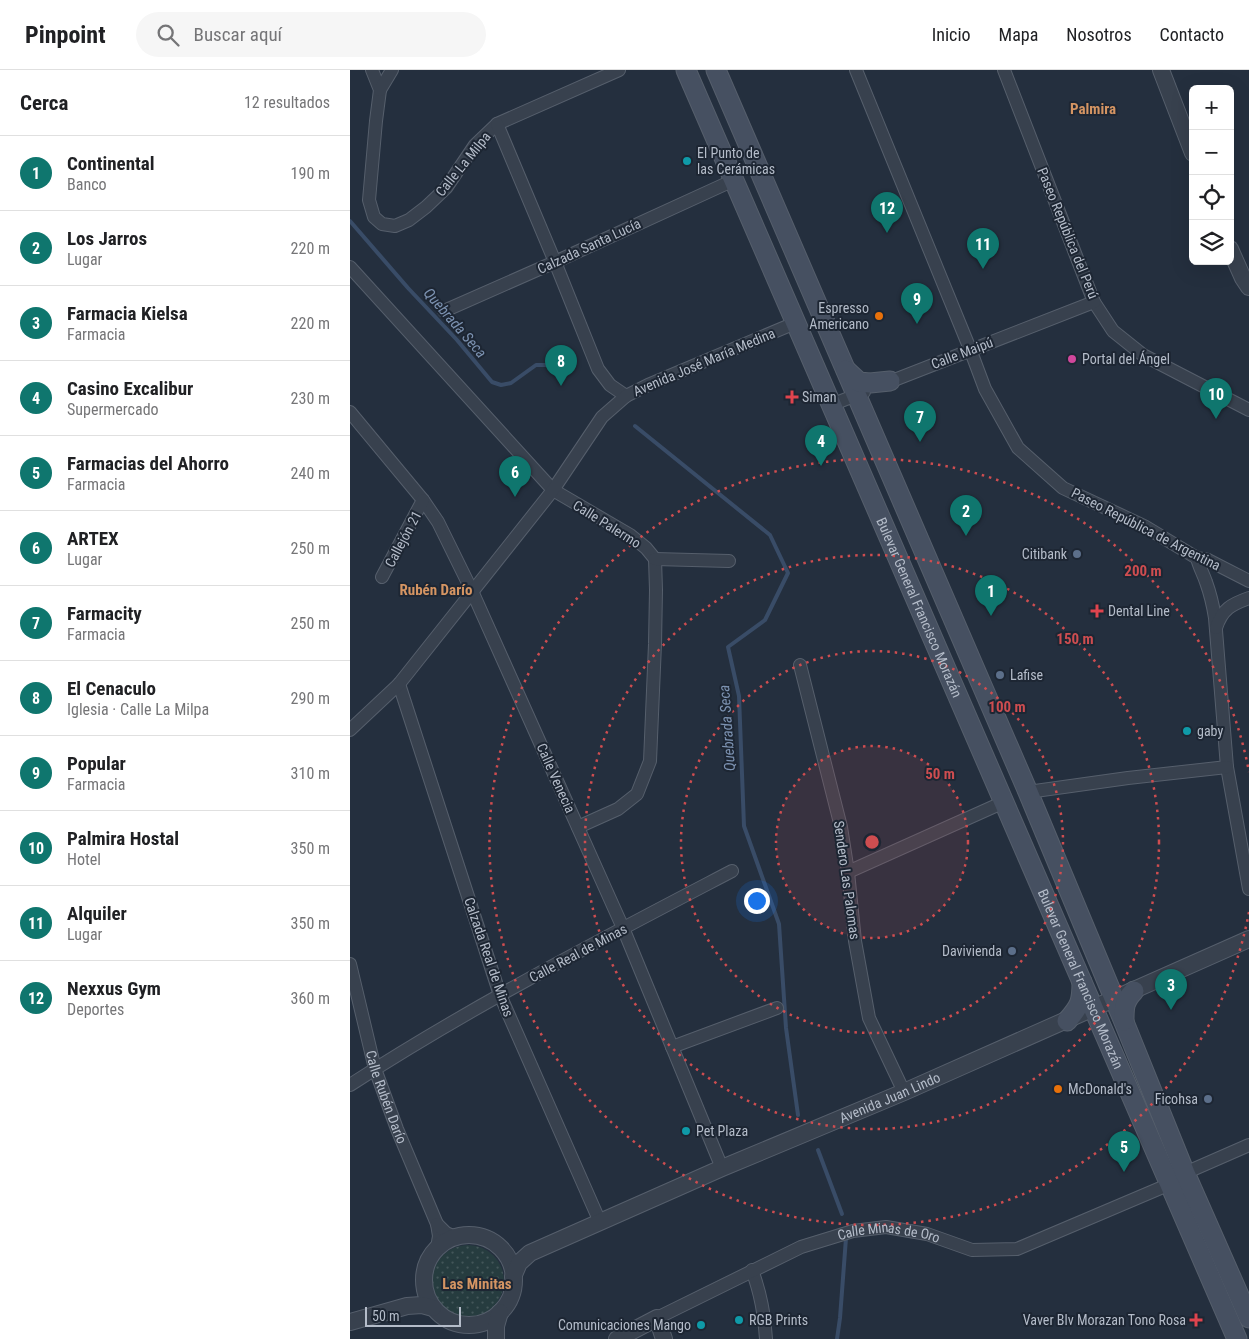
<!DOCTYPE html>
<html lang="es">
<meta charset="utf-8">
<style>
body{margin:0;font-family:"Roboto Condensed",sans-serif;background:#f6f6f6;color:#202124}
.controls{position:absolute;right:15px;top:15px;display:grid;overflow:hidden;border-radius:8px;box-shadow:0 5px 20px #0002}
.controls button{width:45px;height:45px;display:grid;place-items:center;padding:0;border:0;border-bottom:1px solid #e0e0e0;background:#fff;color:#202124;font:25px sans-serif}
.scale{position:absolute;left:15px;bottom:12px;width:96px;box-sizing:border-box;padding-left:5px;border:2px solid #b4bcc9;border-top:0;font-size:14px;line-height:18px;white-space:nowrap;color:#b4bcc9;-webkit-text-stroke:4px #1d2633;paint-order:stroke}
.you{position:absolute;left:406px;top:830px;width:18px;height:18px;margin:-12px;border:4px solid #fff;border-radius:50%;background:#1a73e8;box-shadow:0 0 0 8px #1a73e833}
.badge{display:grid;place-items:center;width:32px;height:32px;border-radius:50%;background:#0f766e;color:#fff;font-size:16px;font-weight:700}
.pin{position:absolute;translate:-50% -41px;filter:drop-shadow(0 1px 2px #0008)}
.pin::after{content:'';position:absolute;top:26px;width:18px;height:15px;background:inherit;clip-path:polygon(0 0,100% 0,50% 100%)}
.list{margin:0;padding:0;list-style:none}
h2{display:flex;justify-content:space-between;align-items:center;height:65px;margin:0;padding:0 20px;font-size:21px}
h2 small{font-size:16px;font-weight:400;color:#757577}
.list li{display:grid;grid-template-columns:32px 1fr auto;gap:15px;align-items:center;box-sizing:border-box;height:75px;padding:0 20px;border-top:1px solid #e0e0e0}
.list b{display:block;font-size:19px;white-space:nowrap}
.list p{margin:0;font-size:16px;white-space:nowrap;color:#757577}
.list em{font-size:16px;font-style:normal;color:#757577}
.icon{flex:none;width:28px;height:28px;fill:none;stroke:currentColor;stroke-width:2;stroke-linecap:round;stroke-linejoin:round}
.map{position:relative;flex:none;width:899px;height:1269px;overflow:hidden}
header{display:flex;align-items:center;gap:30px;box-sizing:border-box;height:70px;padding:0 25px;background:#fff;border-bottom:1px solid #e0e0e0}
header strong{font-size:24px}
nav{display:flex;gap:28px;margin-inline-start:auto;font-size:18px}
.search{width:350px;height:45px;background:#f6f6f6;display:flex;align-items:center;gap:12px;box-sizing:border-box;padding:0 18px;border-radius:28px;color:#757577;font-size:19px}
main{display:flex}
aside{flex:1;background:#fff}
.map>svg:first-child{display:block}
.park{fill:url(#park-dots)}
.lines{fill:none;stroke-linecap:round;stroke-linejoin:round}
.stream{stroke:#394c67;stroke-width:4}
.minor-casing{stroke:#565f6c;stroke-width:14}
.tertiary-casing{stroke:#565f6c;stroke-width:18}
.secondary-casing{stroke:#565f6c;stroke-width:21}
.minor{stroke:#38414e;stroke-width:12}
.tertiary{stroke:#38414e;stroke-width:16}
.secondary{stroke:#465061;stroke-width:19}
.ring{fill:none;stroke:#ce4d50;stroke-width:2.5;stroke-dasharray:2.5 5}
.culture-dot{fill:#0f9aa8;stroke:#1d2633;stroke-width:2}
.food-dot{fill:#e8710a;stroke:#1d2633;stroke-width:2}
.hotel-dot{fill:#d1479c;stroke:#1d2633;stroke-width:2}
.health-dot{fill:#e0444e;stroke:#1d2633;stroke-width:2}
.service-dot{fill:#5c6f8a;stroke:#1d2633;stroke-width:2}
.labels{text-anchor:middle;stroke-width:4;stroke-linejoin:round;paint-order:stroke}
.poi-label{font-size:14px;fill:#b4bcc9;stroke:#1d2633;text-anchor:start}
.street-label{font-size:14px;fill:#b4bcc9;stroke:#1d2633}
.neighbourhood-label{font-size:15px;font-weight:bold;fill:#d59563;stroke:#1d2633}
.water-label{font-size:15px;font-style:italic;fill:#7c92b1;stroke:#1d2633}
.centre{fill:#ce4d50;stroke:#1d2633;stroke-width:2.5}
.ring-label{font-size:15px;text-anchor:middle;font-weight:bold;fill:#ce4d50;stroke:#1d2633;stroke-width:4;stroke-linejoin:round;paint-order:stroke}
</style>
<header>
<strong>Pinpoint</strong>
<div class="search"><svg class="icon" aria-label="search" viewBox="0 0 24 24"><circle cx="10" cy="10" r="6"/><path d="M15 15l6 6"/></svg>Buscar aquí</div>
<nav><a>Inicio</a><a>Mapa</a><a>Nosotros</a><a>Contacto</a></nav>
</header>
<main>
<aside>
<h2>Cerca<small>12 resultados</small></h2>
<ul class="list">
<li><span class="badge">1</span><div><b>Continental</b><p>Banco</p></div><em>190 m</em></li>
<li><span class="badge">2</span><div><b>Los Jarros</b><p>Lugar</p></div><em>220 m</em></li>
<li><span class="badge">3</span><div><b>Farmacia Kielsa</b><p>Farmacia</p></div><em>220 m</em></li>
<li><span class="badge">4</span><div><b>Casino Excalibur</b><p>Supermercado</p></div><em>230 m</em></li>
<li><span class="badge">5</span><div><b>Farmacias del Ahorro</b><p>Farmacia</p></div><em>240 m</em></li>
<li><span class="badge">6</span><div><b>ARTEX</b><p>Lugar</p></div><em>250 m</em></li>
<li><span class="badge">7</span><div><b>Farmacity</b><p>Farmacia</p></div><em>250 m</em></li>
<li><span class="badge">8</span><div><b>El Cenaculo</b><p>Iglesia · Calle La Milpa</p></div><em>290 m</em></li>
<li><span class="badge">9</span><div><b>Popular</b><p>Farmacia</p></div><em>310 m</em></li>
<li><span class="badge">10</span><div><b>Palmira Hostal</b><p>Hotel</p></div><em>350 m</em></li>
<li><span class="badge">11</span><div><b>Alquiler</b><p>Lugar</p></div><em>350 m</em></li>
<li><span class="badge">12</span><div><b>Nexxus Gym</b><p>Deportes</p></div><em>360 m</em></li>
</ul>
</aside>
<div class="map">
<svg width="899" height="1269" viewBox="0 0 899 1269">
<defs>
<pattern id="park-dots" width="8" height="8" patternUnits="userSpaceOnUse" patternTransform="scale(1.25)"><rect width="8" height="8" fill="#263c3f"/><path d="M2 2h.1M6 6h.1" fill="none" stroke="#435659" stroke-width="1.8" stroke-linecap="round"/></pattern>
</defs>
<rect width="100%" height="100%" fill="#242f3e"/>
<circle class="park" cx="118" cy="1211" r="36"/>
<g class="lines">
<g class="stream">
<path d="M0,151L58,218L107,270L142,312L151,315L161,313L186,295H201L211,300"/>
<path d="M285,356L420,465L438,503L415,550L378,577L389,626L394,756L429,854L436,958L448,1045"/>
<path d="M468,1080L492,1144"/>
<path d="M487,1269L490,1248L496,1168"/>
</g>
<g class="minor-casing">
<g id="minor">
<path d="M22,0L30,20L26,51L19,130L24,147L32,154L45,156L59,150L76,137L96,118L125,75L147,54L269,0"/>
<path d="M506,0L620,279L635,319L668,378L713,418L794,456L847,488L858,490L899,511"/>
<path d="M654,0L744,232L763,261L793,285L899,340"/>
<path d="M30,20L42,0"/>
<path d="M147,54L205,192L248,299L260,315L276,326"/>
<path d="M0,197L203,420L280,465L296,478L305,489L306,520L305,574L300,691L287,724L268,739L228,757"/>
<path d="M94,241L205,192L384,110"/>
<path d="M534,314L744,232"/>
<path d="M481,335L514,322"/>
<path d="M0,342L73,430L88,452L122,521L273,858L372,1098"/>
<path d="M847,488C849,497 853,503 856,512C860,523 863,535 865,548L877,697L899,819"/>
<path d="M305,489L379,491"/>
<path d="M32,507L73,430"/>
<path d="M866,558C872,539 882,534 899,528"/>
<path d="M450,595L491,757L498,802L505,871L519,948L554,1022"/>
<path d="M49,614L150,925L250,1152"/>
<path d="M0,660L49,614L203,420L252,347L276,326L298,315L445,253"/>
<path d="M678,722L778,708L877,697"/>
<path d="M498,802L654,732"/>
<path id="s1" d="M0,894L25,999L47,1059L87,1154L89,1166L87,1178"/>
<path d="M322,977L427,938"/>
<path d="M0,1015C122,936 252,869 382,801"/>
<path d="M835,1103L899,1075"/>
<path d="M87,1154L96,1163L105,1167"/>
<path d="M402,1200C411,1225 414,1243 416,1269"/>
<path id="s2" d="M307,1248L451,1177L503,1161L536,1157L577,1164L622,1180L667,1179L820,1114"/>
</g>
</g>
<g class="tertiary-casing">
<g id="tertiary">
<path d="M811,0L843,83"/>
<path d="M880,179L893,208L899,217"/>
<circle cx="119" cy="1210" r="45"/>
<path id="s3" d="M163,1207L169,1193L180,1183L372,1098L554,1022L899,869"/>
<path d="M0,1252L57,1236L72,1235L83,1238"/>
<path d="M146,1269V1256L150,1242"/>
<path d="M267,1269L307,1248L314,1269"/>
</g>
</g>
<g class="secondary-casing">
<g id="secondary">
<path id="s4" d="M336,0L887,1269"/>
<path d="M366,0L678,722L774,952L835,1103L899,1248"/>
<path d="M496,300L509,312L520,313L540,311"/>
<path d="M717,951C730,936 732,932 732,912"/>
<path d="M774,951C774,938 774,931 784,921"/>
</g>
</g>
<use href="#minor" class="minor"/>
<use href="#tertiary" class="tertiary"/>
<use href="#secondary" class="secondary"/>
</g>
<circle cx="522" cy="772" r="96" fill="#ce4d50" fill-opacity=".12"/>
<g class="ring">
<circle cx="522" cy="772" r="96"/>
<circle cx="522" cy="772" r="191"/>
<circle cx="522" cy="772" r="287"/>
<path d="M899 842A383 383 0 1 1 899 702"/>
</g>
<g class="culture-dot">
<circle cx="337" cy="91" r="5"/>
<circle cx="837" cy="661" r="5"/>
<circle cx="336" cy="1061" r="5"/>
<circle cx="389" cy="1250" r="5"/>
<circle cx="351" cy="1255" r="5"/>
</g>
<g class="food-dot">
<circle cx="529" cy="246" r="5"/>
<circle cx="708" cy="1019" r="5"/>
</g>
<circle class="hotel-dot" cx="722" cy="289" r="5"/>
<g class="health-dot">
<path d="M439.5 319.5h5v5h5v5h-5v5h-5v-5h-5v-5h5z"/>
<path d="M744.5 533.5h5v5h5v5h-5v5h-5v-5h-5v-5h5z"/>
<path d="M843.5 1242.5h5v5h5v5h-5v5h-5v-5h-5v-5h5z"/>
</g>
<g class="service-dot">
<circle cx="727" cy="484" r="5"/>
<circle cx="650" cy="605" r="5"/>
<circle cx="662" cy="881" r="5"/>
<circle cx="858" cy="1029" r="5"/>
</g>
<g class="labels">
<g class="poi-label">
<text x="347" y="88">El Punto de<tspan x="347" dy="16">las Cerámicas</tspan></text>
<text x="519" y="243" text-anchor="end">Espresso<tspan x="519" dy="16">Americano</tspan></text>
<text x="732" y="294">Portal del Ángel</text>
<text x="452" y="332">Siman</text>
<text x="717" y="489" text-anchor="end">Citibank</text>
<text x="758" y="546">Dental Line</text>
<text x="660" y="610">Lafise</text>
<text x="847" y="666">gaby</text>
<text x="652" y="886" text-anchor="end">Davivienda</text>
<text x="718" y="1024">McDonald's</text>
<text x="848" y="1034" text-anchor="end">Ficohsa</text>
<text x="346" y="1066">Pet Plaza</text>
<text x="399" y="1255">RGB Prints</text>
<text x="836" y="1255" text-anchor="end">Vaver Blv Morazan Tono Rosa</text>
<text x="341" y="1260" text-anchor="end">Comunicaciones Mango</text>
</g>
<g class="street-label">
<text transform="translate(113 94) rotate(-51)" y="5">Calle La Milpa</text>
<text transform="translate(718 163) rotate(68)" y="5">Paseo República del Perú</text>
<text transform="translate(239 176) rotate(-25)" y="5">Calzada Santa Lucía</text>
<text transform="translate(612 283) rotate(-21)" y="5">Calle Maipú</text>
<text transform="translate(354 292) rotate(-23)" y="5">Avenida José María Medina</text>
<text transform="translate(257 454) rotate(32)" y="5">Calle Palermo</text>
<text transform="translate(796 459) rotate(27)" y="5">Paseo República de Argentina</text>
<text transform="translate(53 469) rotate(-62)" y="5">Callejón 21</text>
<text dy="5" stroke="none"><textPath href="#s4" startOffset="586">Bulevar General Francisco Morazán</textPath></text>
<text transform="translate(206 708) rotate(66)" y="5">Calle Venecia</text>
<text transform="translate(497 810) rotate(82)" y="5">Sendero Las Palomas</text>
<text transform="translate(228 883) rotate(-28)" y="5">Calle Real de Minas</text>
<text transform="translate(139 887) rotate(71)" y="5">Calzada Real de Minas</text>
<text dy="5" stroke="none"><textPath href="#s4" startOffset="991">Bulevar General Francisco Morazán</textPath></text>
<text dy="5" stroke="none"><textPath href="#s1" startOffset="138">Calle Rubén Darío</textPath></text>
<text dy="5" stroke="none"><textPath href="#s3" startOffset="422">Avenida Juan Lindo</textPath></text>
<text dy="5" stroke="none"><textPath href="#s2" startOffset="251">Calle Minas de Oro</textPath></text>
</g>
<g class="neighbourhood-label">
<text x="743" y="44">Palmira</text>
<text x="86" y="525">Rubén Darío</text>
<text x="127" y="1219">Las Minitas</text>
</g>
<g class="water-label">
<text transform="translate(105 253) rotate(49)" y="5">Quebrada Seca</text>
<text transform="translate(377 658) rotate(-94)" y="5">Quebrada Seca</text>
</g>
</g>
<circle cx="522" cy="772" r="8" class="centre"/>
<g class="ring-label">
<text x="793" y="506">200 m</text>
<text x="725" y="574">150 m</text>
<text x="657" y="642">100 m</text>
<text x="590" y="709">50 m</text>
</g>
</svg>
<div class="controls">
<button>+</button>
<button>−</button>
<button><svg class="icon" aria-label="locate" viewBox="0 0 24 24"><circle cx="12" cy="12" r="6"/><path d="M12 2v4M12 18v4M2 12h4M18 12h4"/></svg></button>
<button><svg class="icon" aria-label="layers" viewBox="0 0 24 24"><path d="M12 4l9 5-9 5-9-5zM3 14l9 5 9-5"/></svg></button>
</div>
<div class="scale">50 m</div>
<div class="you"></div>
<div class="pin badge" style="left:641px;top:546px">1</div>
<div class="pin badge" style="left:616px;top:466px">2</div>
<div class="pin badge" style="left:821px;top:940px">3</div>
<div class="pin badge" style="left:471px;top:396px">4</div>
<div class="pin badge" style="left:774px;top:1102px">5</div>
<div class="pin badge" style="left:165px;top:427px">6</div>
<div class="pin badge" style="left:570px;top:372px">7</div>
<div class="pin badge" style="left:211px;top:316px">8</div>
<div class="pin badge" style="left:567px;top:254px">9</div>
<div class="pin badge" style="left:866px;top:349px">10</div>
<div class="pin badge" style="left:633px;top:199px">11</div>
<div class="pin badge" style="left:537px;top:163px">12</div>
</div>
</main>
